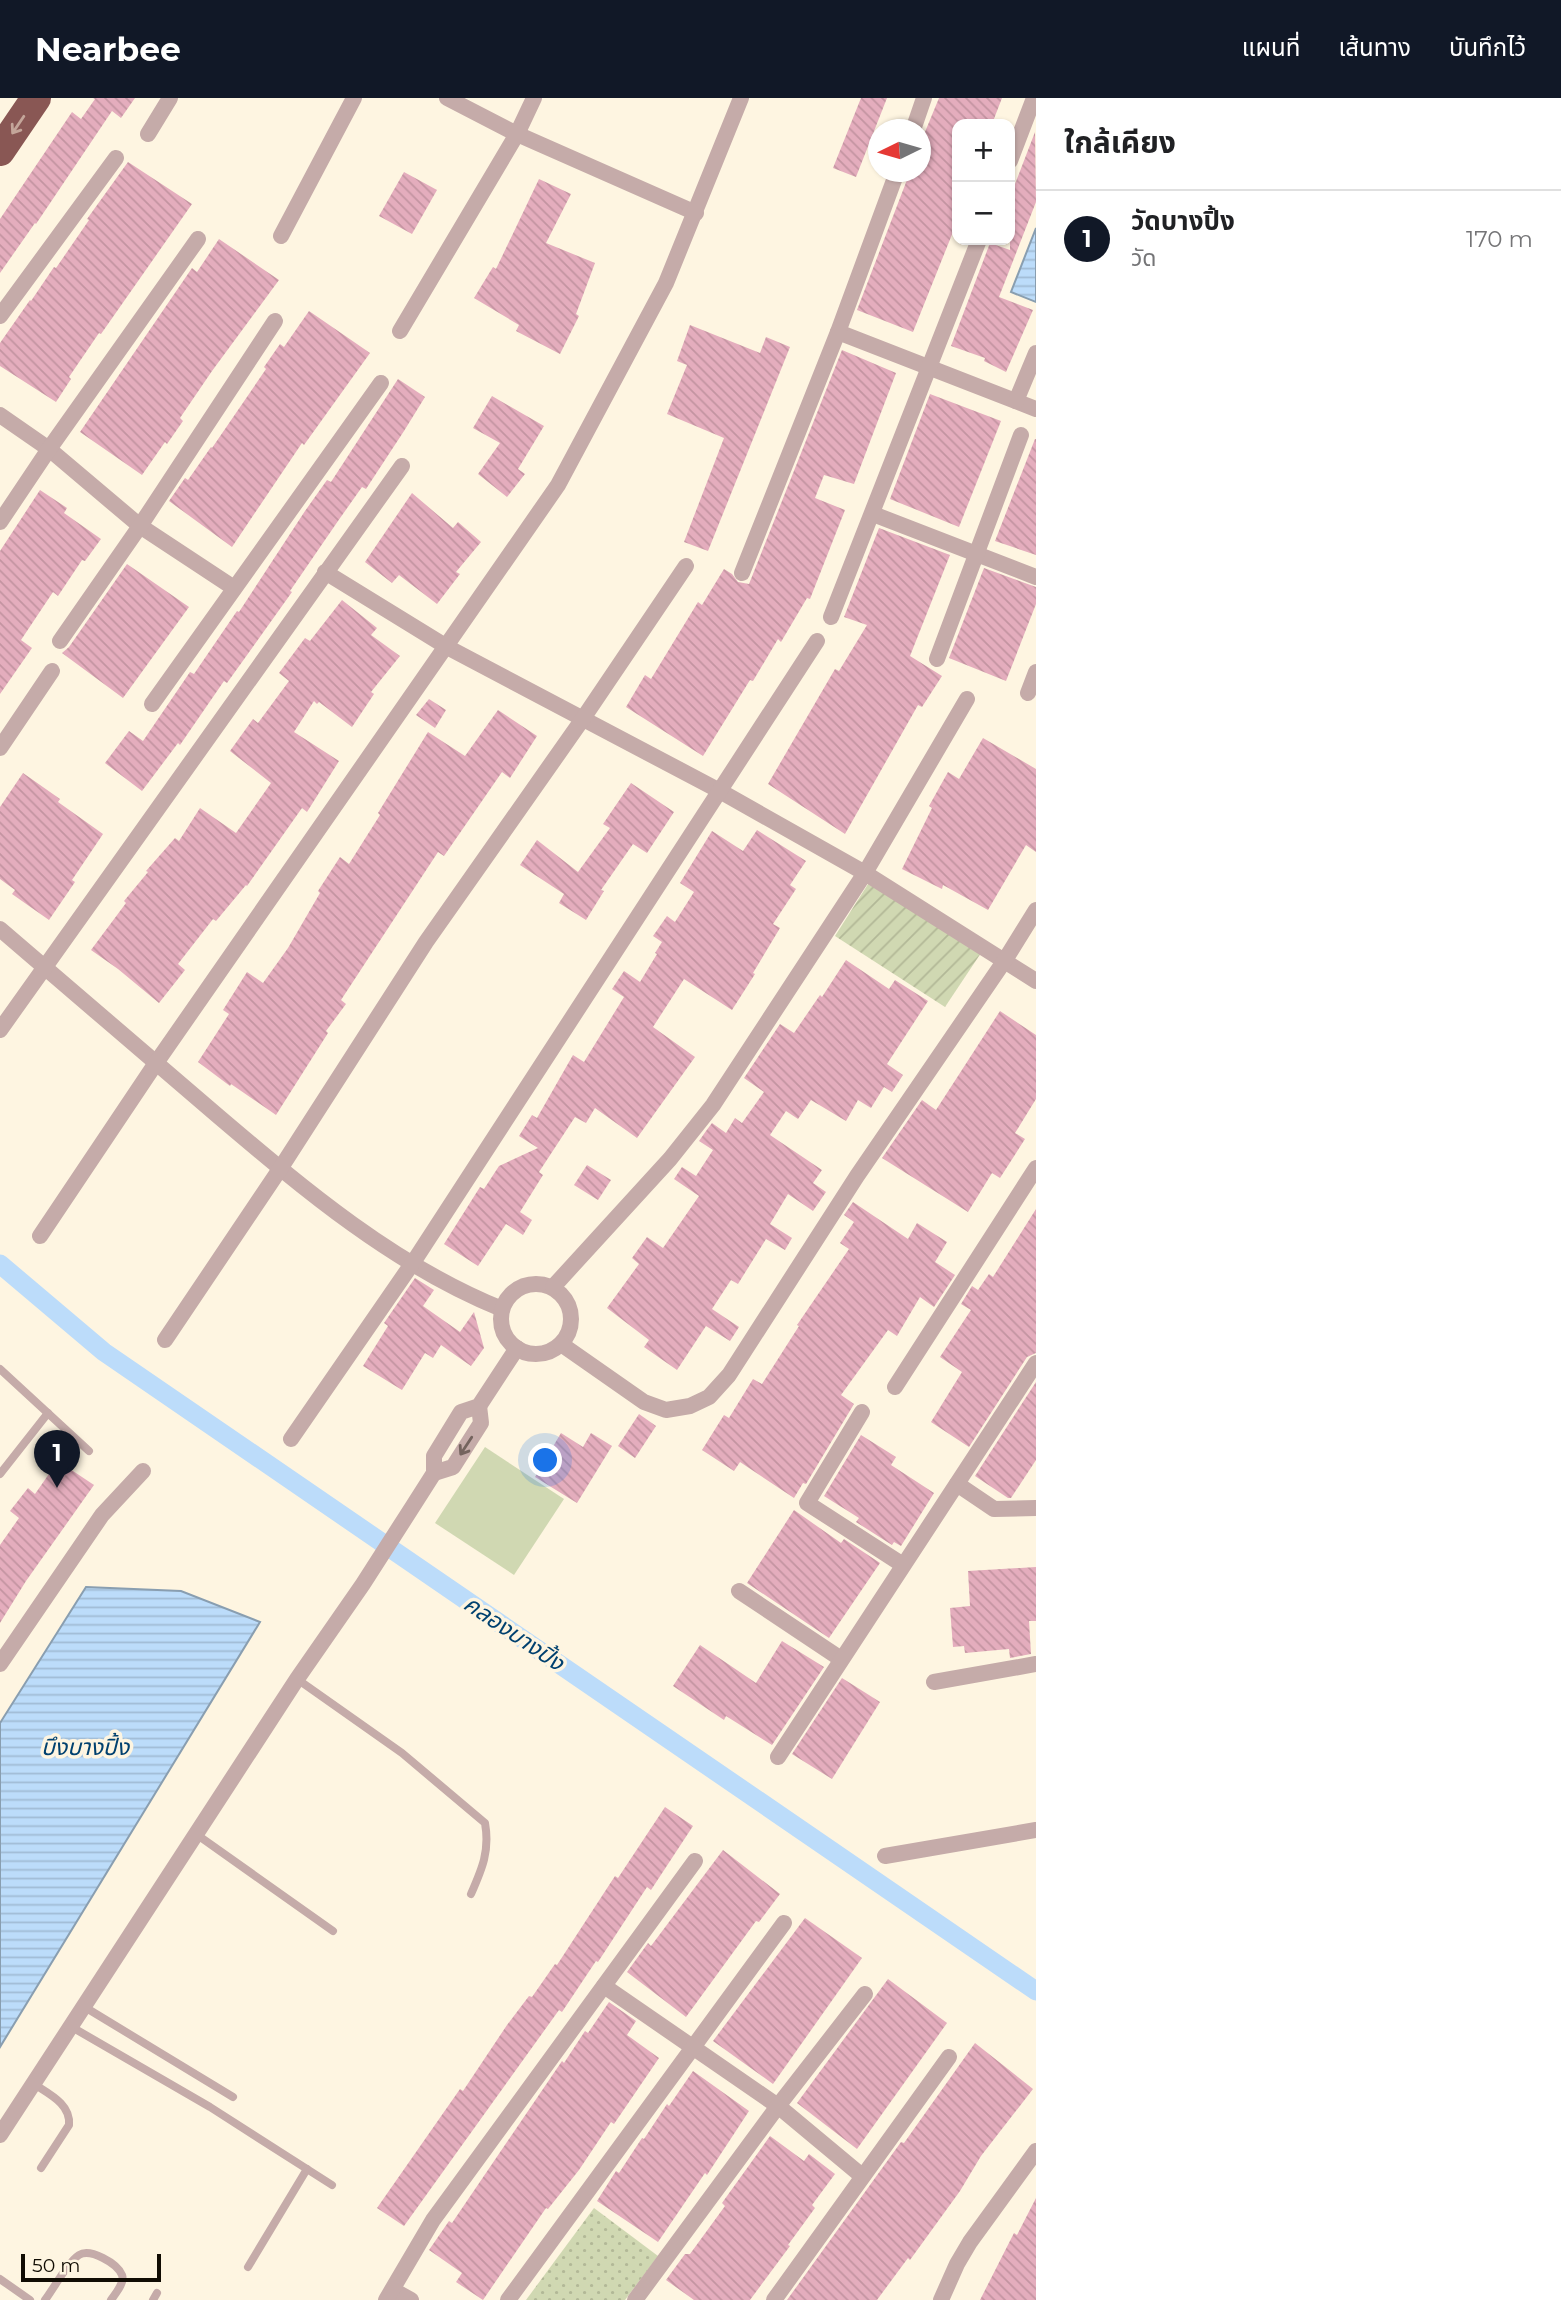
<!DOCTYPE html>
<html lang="th">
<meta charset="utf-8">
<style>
body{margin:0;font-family:Montserrat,"Noto Sans Thai",sans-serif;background:#f6f6f6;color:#202124}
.controls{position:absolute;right:21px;top:21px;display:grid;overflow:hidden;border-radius:14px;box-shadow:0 2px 5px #0004}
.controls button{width:63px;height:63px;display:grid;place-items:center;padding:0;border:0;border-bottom:2px solid #e0e0e0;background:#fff;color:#202124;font:35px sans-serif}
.compass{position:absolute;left:868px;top:21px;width:63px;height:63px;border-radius:50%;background:#fff;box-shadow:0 2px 5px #0004;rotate:265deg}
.scale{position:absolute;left:21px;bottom:18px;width:140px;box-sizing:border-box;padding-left:7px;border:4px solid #110c03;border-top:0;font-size:19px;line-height:24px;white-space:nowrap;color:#110c03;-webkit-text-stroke:5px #fef5e1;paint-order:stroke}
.you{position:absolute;left:546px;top:1363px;width:24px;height:24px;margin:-18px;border:5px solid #fff;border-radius:50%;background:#1a73e8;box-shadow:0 0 0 10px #1a73e833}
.badge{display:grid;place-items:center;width:46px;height:46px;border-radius:50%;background:#111827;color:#fff;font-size:23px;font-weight:700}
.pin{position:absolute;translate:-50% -58px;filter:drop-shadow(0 2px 4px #0008)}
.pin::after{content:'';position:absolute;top:37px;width:24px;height:21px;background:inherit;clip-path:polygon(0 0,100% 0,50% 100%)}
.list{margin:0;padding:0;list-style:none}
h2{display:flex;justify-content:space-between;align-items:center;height:91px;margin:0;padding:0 28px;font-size:30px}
h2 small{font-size:23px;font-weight:400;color:#757577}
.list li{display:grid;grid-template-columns:46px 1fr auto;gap:21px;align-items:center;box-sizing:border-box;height:98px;padding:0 28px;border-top:2px solid #e0e0e0}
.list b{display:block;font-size:26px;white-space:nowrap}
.list p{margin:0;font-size:23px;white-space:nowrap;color:#757577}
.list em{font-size:23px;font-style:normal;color:#757577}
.map{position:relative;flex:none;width:1036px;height:2202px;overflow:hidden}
header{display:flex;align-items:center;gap:42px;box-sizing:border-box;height:98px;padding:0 35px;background:#111827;color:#fff}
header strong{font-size:33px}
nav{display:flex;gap:38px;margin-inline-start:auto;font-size:24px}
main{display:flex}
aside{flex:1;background:#fff}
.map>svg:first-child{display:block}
.park{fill:url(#park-dots)}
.garden{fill:url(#garden-furrows)}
.pitch{fill:#d0d8b2}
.water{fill:url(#water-rules);stroke:#899eb0;stroke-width:2}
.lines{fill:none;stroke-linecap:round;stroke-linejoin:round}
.canal{stroke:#bcdcfa;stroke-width:19}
.building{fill:url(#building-back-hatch)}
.lane{stroke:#c5aba9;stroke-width:8}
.street{stroke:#c5aba9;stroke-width:16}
.highway{stroke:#895754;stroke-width:30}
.oneway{stroke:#c4a69a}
.oneway2{stroke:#74635e}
.labels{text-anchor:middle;stroke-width:7;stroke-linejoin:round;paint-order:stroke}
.water-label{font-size:23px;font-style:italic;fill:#01416f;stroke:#fef5e1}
</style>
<header>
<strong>Nearbee</strong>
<nav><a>แผนที่</a><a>เส้นทาง</a><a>บันทึกไว้</a></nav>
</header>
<main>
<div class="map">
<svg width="1036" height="2202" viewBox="0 0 1036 2202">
<defs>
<pattern id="park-dots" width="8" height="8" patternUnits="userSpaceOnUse" patternTransform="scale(1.75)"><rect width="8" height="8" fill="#d0d8b2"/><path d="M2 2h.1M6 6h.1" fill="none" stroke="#b2b897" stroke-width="1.8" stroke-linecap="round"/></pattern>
<pattern id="garden-furrows" width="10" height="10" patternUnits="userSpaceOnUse" patternTransform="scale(1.75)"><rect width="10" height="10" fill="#d0d8b2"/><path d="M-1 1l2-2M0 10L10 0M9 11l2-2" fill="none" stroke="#b2b897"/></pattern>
<pattern id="water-rules" width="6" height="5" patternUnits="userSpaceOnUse" patternTransform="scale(1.75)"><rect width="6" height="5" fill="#bcdcfa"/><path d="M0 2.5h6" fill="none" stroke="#a1bcd5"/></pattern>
<pattern id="building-back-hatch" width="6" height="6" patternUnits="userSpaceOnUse" patternTransform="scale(1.75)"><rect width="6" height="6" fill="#e4adbd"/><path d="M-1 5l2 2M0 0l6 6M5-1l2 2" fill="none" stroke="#c394a1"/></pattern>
</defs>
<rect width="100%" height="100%" fill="#fef5e1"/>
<path class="park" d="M594,2110L658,2158L625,2202H526Z"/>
<path class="garden" d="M870,783L981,855L945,909L835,838Z"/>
<path class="pitch" d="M485,1349L564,1401L514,1477L435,1425Z"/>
<g class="water">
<path d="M1036,130V204L1011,194Z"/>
<path d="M86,1489L181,1493L260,1524L0,1949V1625Z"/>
</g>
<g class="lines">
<path class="canal" d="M0,1166L104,1254L1036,1893"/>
</g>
<g class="building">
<path d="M93,0H135L121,20L112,13L36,126L35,125L0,175V121L72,14L81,21L95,1Z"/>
<path d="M861,0H887L856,79L833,70Z"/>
<path d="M939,0H1002L992,26H957V116L953,128L955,129L913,234L857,212L910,74H920V46Z"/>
<path d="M1035,34L1036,104L999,199L1033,212L1006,274L984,263L985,260L951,248L990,145L1010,152V99Z"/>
<path d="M128,64L192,106L101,236L99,235L69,279L71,281L56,304L0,268V245L30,202L31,203L54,169L56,170L89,122L87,121Z"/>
<path d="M404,74L437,92L412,136L379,118Z"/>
<path d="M539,81L571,96L546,145L595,165L576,216L579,218L560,256L516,233L519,227L474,200L493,169L496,171Z"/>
<path d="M219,141L279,182L212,273L180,320L183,323L167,346L165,344L142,377L80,334L192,170L197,174Z"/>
<path d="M309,213L370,255L304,347L302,345L232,449L169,403L185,380L188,382L211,349L212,350L266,271L264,269L280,246L284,249Z"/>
<path d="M690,227L760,255L766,239L790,249L708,453L684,444L724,340L667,316L687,267L677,263Z"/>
<path d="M842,252L896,275L854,386L824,377L815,400L845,412L810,501L807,500L781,544L778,541L753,583L750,582L703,658L626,609L645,577L651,581L698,504L702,507L724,471L732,476L738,484L749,486Z"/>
<path d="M398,281L425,299L404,333L366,391L362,389L338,423L290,493L292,494L227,585L224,583L180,647L178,645L142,693L105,665L129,633L143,643L190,574L194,576L237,513L239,514L305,413L327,382L331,384Z"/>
<path d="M930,296L1001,323L959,429L890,401Z"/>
<path d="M492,298L544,328L518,371L525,376L507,399L478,376L500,345L473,330Z"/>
<path d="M1035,341H1036V457L995,443Z"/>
<path d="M40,392L67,410L64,415L101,441L85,463L82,462L58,498L53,494L21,542L32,550L0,596V453Z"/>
<path d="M412,395L453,430L458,424L481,444L456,474L460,476L437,506L399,477L392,485L365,464Z"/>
<path d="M879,430L950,457L910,558L942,578L922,609L918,607L845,736L768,686L835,571L839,573L867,527L844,519Z"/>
<path d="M127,466L189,509L123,600L62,555L69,549Z"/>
<path d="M984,470L1036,489V506L1006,583L949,560Z"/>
<path d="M342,502L377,530L371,537L400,558L371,594L374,596L352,629L319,604L317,606L314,603L294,634L339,663L307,714L302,710L247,788L246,787L216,823L213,821L178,866L185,872L159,905L118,871L91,852L126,805L124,803L148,774L146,773L175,740L179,743L200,710L236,735L271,685L230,653L253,621L258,625L289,583L279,575L305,540L310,543Z"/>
<path d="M429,601L446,612L435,630L416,617Z"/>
<path d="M498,612L537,638L510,680L502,674L444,758L438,754L341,902L346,906L326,933L328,935L276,1017L231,986L230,988L198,964L229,916L223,912L247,874L263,885L288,850L320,795L318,793L340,759L349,766L380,717L378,715L428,634L465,658Z"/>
<path d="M983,640L1036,671V754L1026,747L988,812L943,787L942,791L902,771L932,710L929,708L948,674L959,681Z"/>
<path d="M23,675L60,701L58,704L103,736L72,782L75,784L49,822L12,796L15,792L0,781V709Z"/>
<path d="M631,685L674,714L647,755L633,746L601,792L604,793L586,822L559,805L564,796L520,767L537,742L578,774L610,730L603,726Z"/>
<path d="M757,732L806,763L790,787L796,791L773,826L780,830L753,875L755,876L732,912L684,881L653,929L695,959L637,1040L595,1010L586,1025L575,1019L539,1074L543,1077L520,1114L532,1122L523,1137L506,1126L478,1168L444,1146L480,1089L484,1091L499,1068L538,1050L519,1038L532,1017L537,1020L573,957L584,964L624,899L612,891L624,873L640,884L657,856L655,855L662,844L653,838L667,818L675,824L694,794L680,785L712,733L743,753Z"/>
<path d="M846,862L889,891L895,882L928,903L887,966L903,977L892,994L884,989L871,1010L858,1002L846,1023L811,1002L798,1021L786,1013L770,1037L822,1072L813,1085L826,1094L813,1113L788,1096L770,1126L792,1140L785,1152L766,1141L738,1186L731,1182L712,1211L739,1229L730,1243L706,1228L677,1272L644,1249L649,1242L607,1210L639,1166L632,1160L647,1139L663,1150L699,1098L674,1081L682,1069L696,1078L713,1052L699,1043L706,1033L712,1025L726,1035L735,1020L742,1025L764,994L744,980L780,926L794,935L820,897L822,899Z"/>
<path d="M1000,913L1036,937V1001L1015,1035L1025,1041L1000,1080L992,1075L968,1114L882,1060L922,1002L936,1012Z"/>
<path d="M587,1067L611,1082L598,1102L574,1087Z"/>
<path d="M853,1104L908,1141L917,1125L947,1144L935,1164L955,1177L934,1209L920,1199L897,1238L888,1232L841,1297L854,1306L806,1386L803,1385L794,1400L740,1364L734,1373L702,1352L724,1317L729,1320L753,1281L762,1286L799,1228L797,1227L849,1151L840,1145L854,1124L844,1117Z"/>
<path d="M1036,1111V1255L1027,1259L969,1349L931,1324L962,1274L940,1259L971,1212L961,1206L972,1188L978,1192L989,1176L993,1179Z"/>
<path d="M415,1180L434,1192L423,1208L460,1234L474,1214L484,1250L471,1268L441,1247L433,1260L425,1255L402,1292L363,1268L388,1228L384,1225Z"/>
<path d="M1036,1284V1362L1011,1400H1008L975,1378Z"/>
<path d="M639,1316L656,1328L635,1360L618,1348Z"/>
<path d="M561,1335L583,1349L591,1335L612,1348L577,1405L535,1379Z"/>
<path d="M861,1337L896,1359L891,1367L934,1395L901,1448L894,1444L892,1447L856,1424L859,1420L824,1398Z"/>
<path d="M58,1363L94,1387L26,1483L0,1525V1447L19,1420L10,1413L28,1390L35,1396Z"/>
<path d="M794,1412L841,1445L844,1441L880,1465L829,1540L747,1485Z"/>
<path d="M1036,1469V1523H1029L1031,1556L1010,1560L1009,1551L965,1555L964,1548L953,1549L950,1510L970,1508L968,1473Z"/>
<path d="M782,1543L824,1569L772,1647L726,1618L724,1622L673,1588L700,1547L756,1585Z"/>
<path d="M842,1580L880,1604L832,1681L792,1656Z"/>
<path d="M665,1709L693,1728L651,1792L647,1789L598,1864L596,1863L562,1914L559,1912L404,2128L377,2110L460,1991L463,1993L507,1927L529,1898L532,1899L555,1866L557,1867L615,1778L618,1780Z"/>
<path d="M723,1752L780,1796L759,1824L756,1823L686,1919L627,1874L648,1845L651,1848Z"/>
<path d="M805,1820L862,1860L773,1986L713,1943Z"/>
<path d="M888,1881L947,1925L857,2051L797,2005Z"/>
<path d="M609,1904L636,1923L627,1937L659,1960L614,2026L611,2024L579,2072L548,2111L546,2110L483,2202L456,2184L462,2175L429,2152L449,2123L452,2125L562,1963L564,1965L585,1933L588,1935Z"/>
<path d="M975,1945L1033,1991L981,2058L960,2093L910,2162L908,2160L877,2202H787L901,2044L904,2045Z"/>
<path d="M693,1973L749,2013L707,2077L705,2075L658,2144L597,2103L616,2073L619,2075L642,2040L644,2041L667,2006L669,2008Z"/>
<path d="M770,2038L804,2063L809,2056L835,2076L812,2107L815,2110L788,2147L790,2148L750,2202H694L666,2182L685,2156H690L725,2108L722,2105Z"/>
<path d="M1036,2100V2202H980L1014,2135L1017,2137Z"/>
</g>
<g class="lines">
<g class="lane">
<path d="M0,1271L89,1353"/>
<path d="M0,1376L48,1315"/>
<path d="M297,1581L402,1655L485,1725C490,1753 482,1771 471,1796"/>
<path d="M196,1736L333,1833"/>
<path d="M83,1908L233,1999"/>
<path d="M70,1928L210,2009L332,2087"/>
<path d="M34,1986C49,1996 71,2006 69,2027L41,2070"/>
<path d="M248,2169L307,2071"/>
<path d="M0,2181L30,2202"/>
<path d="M45,2202C54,2190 68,2164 79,2157C90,2150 117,2165 122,2177C125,2185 115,2196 111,2202"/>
<path d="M153,2202L157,2195"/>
</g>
<g class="street">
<path d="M447,0L517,36L696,115"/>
<path d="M913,32L924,0"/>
<path d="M148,36L170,0"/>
<path d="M1010,63L1034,0"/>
<path d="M281,138L354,0"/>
<path d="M0,218L116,60"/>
<path d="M400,233L517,36L534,0"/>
<path d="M838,234L1036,311"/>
<path d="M1016,303L1036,255"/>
<path d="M0,317L49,351L140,428L234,490"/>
<path d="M873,416L1036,479"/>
<path d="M0,424L49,351L198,141"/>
<path d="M325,474L447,549L718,692L865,775L1036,883"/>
<path d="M742,475L838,234L897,74"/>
<path d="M831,519L979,142"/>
<path d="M60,543L140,428L275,223"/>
<path d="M937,561L1021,337"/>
<path d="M1028,595L1036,574"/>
<path d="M152,606L381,285"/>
<path d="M0,650L52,573"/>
<path d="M0,831C73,893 145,956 218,1018C305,1092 395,1168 502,1211"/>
<path d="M0,932L402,368"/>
<path d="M40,1138L156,965L558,387L666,185L741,0"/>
<circle cx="536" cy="1221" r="35"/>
<path d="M553,1189L670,1061L713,1007L865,775L967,601"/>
<path d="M165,1242L280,1071L426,844L582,622L686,468"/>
<path d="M561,1246L644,1304L666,1312L690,1308L709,1299L729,1277L857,1078L1005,862L1036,812"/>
<path d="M895,1289L1036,1070"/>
<path d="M862,1314L807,1405L903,1467"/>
<path d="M291,1341L416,1160L817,543"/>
<path d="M434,1375L453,1369L481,1325L479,1308"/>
<path d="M957,1386L994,1411L1036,1410"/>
<path d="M739,1493L841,1561"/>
<path d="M0,1566L102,1417L143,1373"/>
<path d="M934,1584L1036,1566"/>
<path d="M778,1659L1036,1265"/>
<path d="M885,1758L1036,1732"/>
<path d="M604,1888L778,2008L862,2078"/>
<path d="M0,2037L297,1581L363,1486L413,1408L434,1375V1358L461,1314L479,1308L517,1250"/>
<path d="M393,2192L411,2202"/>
<path d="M386,2202L433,2122L695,1763"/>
<path d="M508,2202L784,1825"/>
<path d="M635,2202L778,2008L865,1896"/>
<path d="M774,2202L949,1959"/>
<path d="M941,2202L957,2166L970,2144L1036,2053"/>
</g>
<path class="highway" d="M0,53L36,0"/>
</g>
<defs><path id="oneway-shaft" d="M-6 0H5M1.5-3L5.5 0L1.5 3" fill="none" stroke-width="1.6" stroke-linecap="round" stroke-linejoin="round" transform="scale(1.75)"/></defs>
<use class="oneway" href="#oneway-shaft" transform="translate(18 27) rotate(124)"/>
<use class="oneway2" href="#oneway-shaft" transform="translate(466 1348) rotate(123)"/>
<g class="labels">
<g class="water-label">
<text transform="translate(514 1535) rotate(34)" y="8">คลองบางปิ้ง</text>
<text x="85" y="1657">บึงบางปิ้ง</text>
</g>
</g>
</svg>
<div class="controls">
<button>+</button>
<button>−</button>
</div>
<svg class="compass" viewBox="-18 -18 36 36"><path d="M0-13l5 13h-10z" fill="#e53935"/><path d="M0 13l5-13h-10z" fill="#757577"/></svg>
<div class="scale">50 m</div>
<div class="you"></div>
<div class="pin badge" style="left:57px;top:1390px">1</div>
</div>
<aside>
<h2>ใกล้เคียง<small></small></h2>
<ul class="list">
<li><span class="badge">1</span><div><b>วัดบางปิ้ง</b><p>วัด</p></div><em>170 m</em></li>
</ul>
</aside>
</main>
